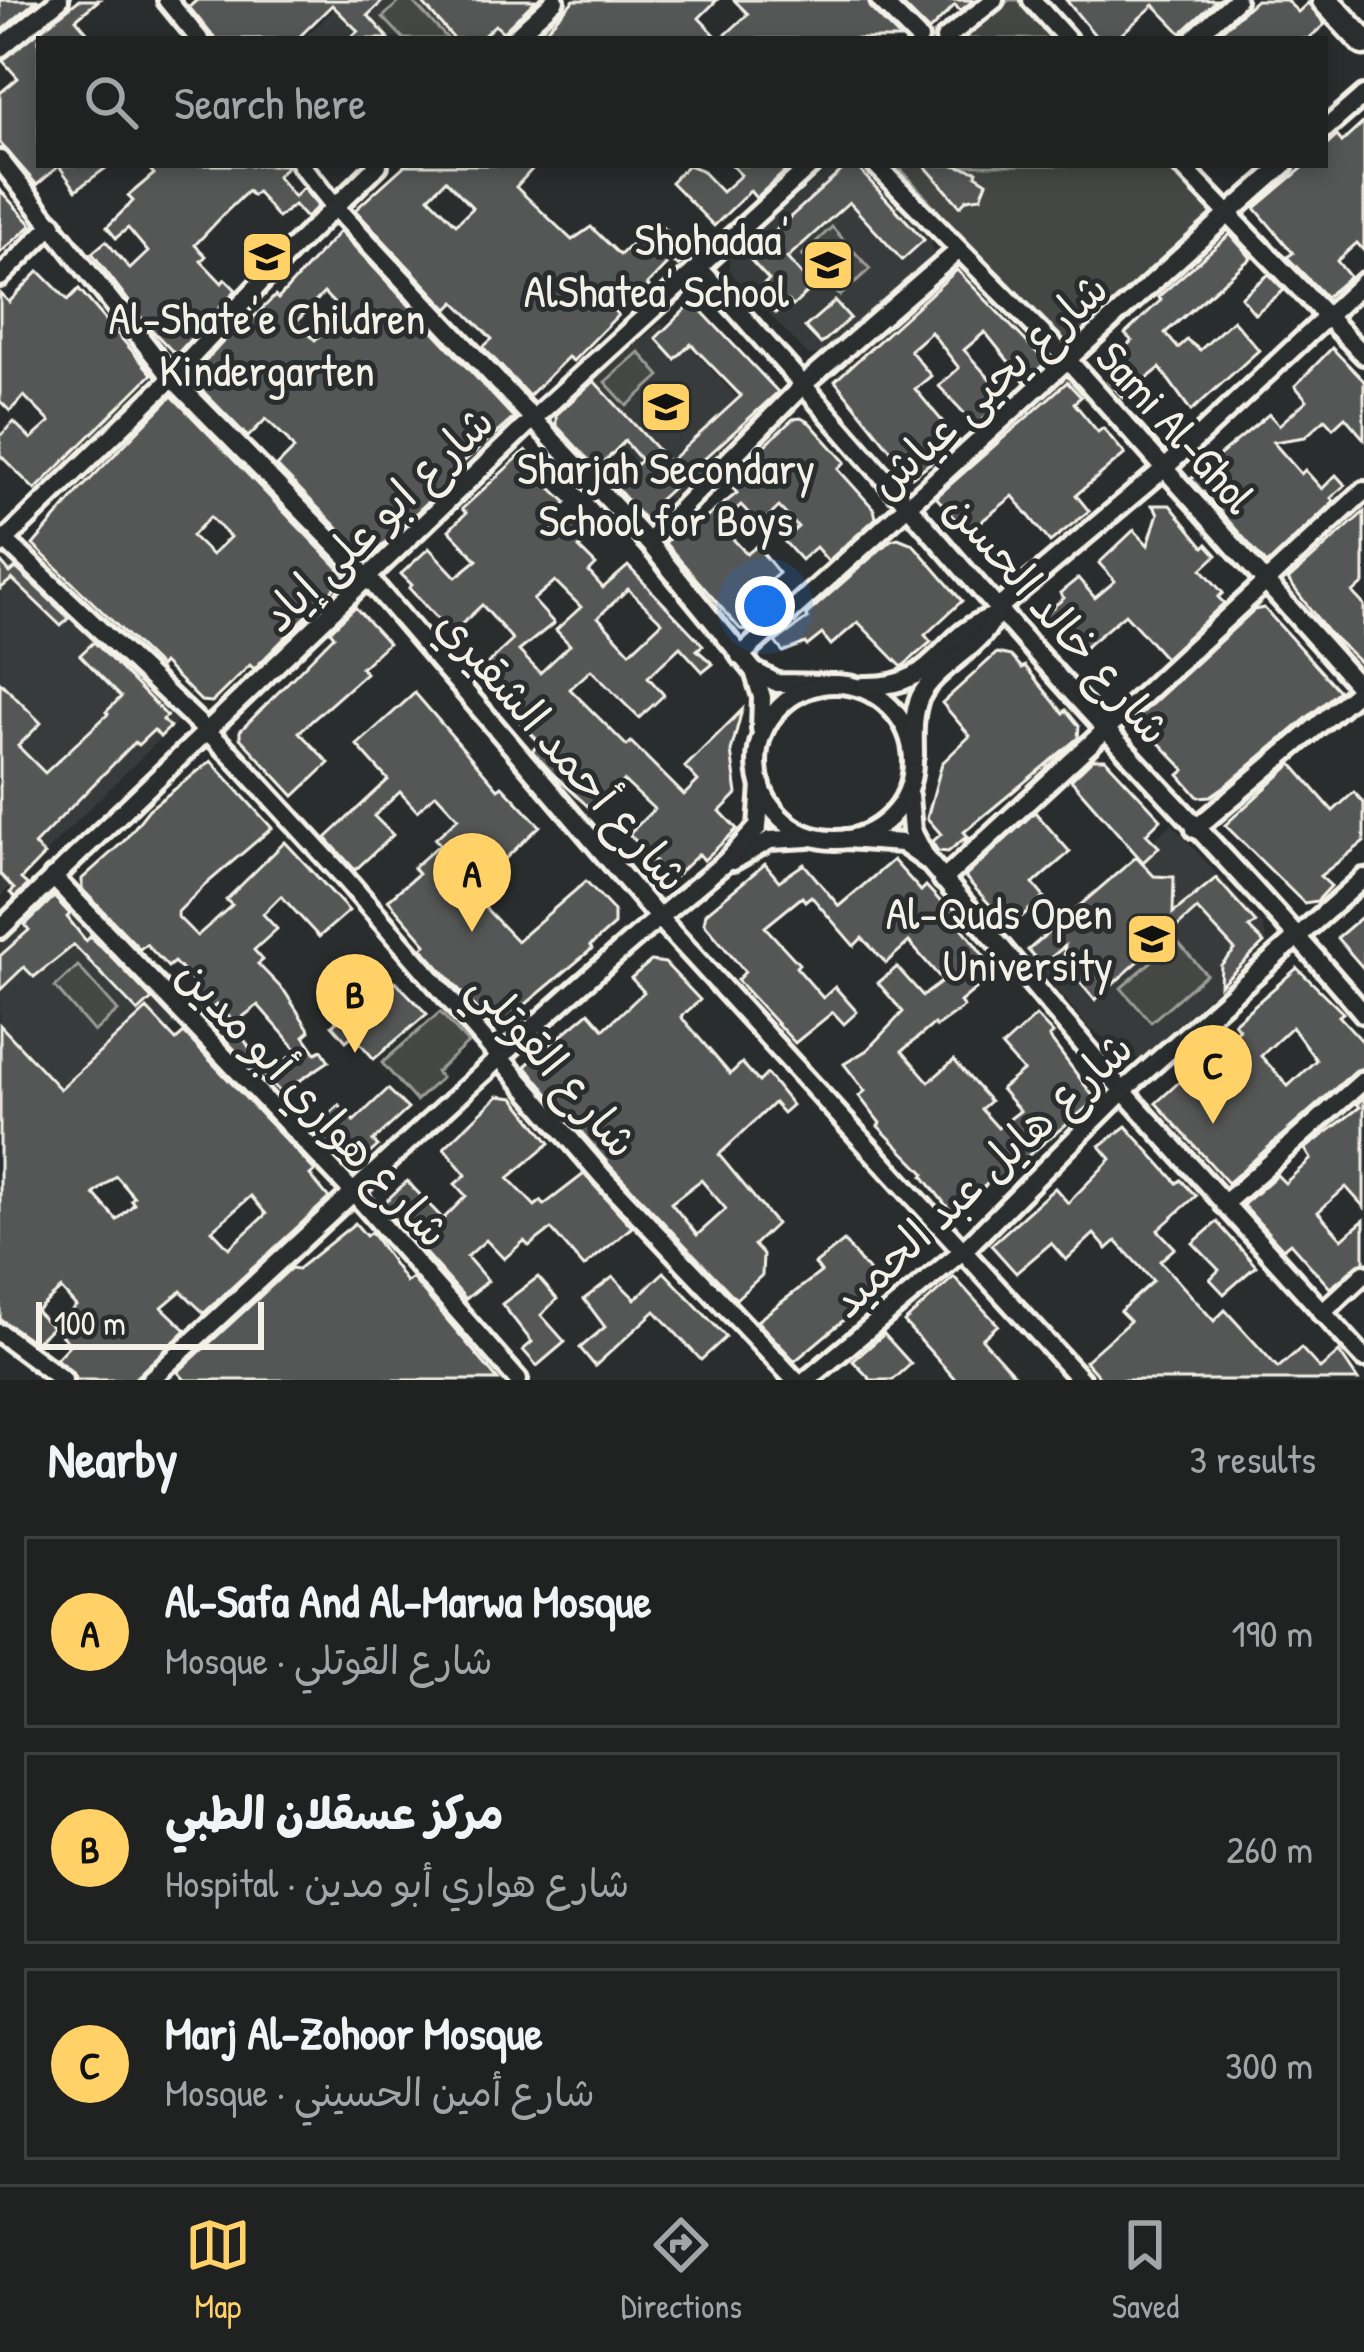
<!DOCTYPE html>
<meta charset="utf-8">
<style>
body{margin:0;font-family:"Patrick Hand","Playpen Sans Arabic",sans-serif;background:#2d2f2f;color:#f1f3f6}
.scale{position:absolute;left:36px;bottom:30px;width:228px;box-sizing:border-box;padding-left:12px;border:6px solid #f4f1e8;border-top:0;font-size:33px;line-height:42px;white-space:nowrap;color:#f4f1e8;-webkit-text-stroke:9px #2a2d2e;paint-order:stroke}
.you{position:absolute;left:765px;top:606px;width:42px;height:42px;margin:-30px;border:9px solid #fff;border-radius:50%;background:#1a73e8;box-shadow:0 0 0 18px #1a73e833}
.badge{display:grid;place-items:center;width:78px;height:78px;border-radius:50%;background:#ffd166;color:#111;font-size:39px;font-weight:700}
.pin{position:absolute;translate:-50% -99px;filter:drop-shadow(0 3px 6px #0008)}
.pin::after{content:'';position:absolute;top:63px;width:42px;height:36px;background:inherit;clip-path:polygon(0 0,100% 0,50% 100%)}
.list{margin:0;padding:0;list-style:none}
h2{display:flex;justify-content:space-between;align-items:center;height:156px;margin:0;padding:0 48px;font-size:51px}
h2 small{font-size:39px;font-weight:400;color:#a2a4a5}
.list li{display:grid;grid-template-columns:78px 1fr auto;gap:36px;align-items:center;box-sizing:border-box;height:192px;margin:0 24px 24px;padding:0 24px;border:3px solid #3d3f40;border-radius:0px}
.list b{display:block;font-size:45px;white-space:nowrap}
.list p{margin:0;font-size:39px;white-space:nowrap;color:#a2a4a5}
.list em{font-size:39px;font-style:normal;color:#a2a4a5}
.icon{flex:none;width:66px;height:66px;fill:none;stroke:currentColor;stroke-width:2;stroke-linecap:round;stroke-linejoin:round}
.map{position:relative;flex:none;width:1364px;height:1380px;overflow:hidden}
.search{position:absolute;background:#202222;box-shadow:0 6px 18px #0003;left:36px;right:36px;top:36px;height:132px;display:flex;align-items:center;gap:30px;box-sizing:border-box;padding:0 42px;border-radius:0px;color:#a2a4a5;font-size:45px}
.sheet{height:804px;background:#202222}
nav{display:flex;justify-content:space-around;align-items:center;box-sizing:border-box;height:168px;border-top:3px solid #3d3f40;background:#202222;font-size:33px;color:#a2a4a5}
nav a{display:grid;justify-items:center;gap:6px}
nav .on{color:#ffd166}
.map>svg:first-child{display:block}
.built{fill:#373a3a}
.green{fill:#444645;stroke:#9c9c96;stroke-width:3}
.building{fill:#555756;stroke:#f4f1e8;stroke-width:3;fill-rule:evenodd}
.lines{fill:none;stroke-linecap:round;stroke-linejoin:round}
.minor-casing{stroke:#f4f1e8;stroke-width:26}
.secondary-casing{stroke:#f4f1e8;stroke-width:33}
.minor{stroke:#2a2d2e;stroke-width:16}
.secondary{stroke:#2a2d2e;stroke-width:24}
.labels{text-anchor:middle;stroke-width:10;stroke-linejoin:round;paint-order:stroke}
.poi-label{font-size:45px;fill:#f4f1e8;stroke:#2a2d2e;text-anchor:end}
.street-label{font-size:45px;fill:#f4f1e8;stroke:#2a2d2e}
</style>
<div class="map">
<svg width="1364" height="1380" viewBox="0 0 1364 1380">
<rect width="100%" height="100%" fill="#2a2d2e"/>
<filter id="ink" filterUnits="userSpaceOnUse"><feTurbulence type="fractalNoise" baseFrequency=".00833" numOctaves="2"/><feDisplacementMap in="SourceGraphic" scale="24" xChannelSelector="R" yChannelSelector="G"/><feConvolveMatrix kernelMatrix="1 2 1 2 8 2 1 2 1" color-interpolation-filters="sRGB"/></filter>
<g filter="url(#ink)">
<g class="built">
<path d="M345,0H466L502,36L303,39Z"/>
<path d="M833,165H860L931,241L935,259L824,354L808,355L729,271L730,254Z"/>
<path d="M661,323L667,329L671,326L757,419L669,500L574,395Z"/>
<path d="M14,556L180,719L0,897V570Z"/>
<path d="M1172,824L1263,925L1267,943L1141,1058H1134L1090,1029L1024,950Z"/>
<path d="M65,890L179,1021L61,1129L0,1066V938L48,892Z"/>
</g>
<g class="green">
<path d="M401,0H411L448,39H404L383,17Z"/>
<path d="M1009,0H1023L1058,39H963Z"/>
<path d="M897,165H1171L1214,214L1062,349Z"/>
<path d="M832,227L870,269L840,296L802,255Z"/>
<path d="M639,352L660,376L627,406L605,382Z"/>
<path d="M1176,940L1206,974L1151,1022L1121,988Z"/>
<path d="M78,966L118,1011L94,1032L55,987Z"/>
<path d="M440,1012L468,1043L436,1072L441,1078L416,1101L382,1063Z"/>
</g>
<g class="building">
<path d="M0,0H37L1,31Z"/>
<path d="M79,0H99L76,19L93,39H39V165H110L76,190L59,166L37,185L0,143V93L18,78L2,60Z"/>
<path d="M197,0H384L368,15L389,39H349L358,31L332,5L297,39H215L189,7Z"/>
<path d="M420,0H536L503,32L495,25L480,39H454Z"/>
<path d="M574,0H717L699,18L719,39H537Z"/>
<path d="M734,0H868L871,9L901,39H721L748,14Z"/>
<path d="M898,0H974L960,11L955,5L929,31Z"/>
<path d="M1066,0H1217L1181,33L1154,5L1116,39H1098Z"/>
<path d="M1256,0H1286L1298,12L1308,3L1325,24L1308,39H1212Z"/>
<path d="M1364,122V251L1357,243L1337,261L1350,277L1326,297L1287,257L1293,253L1255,208L1306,165H1325V147L1337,136L1342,142Z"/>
<path d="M146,165H288L277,176L294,197L303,188L318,206L306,218L294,205L278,218L257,192L252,196L248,191L227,211L195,245L206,256L201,261L222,283L225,279L236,290L176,355L146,324L92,253L106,241L130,269L148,252L128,228L116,238L107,227L133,201L128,196L154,174Z"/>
<path d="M405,165H536L516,187L572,240L591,227L620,255L638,238L645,244L662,227L690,255L678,266L671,260L647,285L654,291L641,303L624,286L607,303L618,315L573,361L568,357L529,396L483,347L492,339L455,302L448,309L355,210ZM446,180L473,208L456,224L429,197Z"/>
<path d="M688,165L701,170L722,192L741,175L731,165H792L756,198L750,191L714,226L671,182Z"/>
<path d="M848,165H855L924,240L902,260L849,202L787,258L813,287L793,306L788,301L776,313L756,291L769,280L747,256Z"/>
<path d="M924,165H954L977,171L976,175L987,182L981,197L967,199L960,206Z"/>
<path d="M0,190L32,225L0,253Z"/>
<path d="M340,231L514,418L452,472L455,476L368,559L277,466L294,449L286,438L266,419L248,437L190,378L241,322L245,326L275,296L278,299ZM324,293L343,313L315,340L296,322Z"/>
<path d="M1230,234L1251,258L1165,333L1178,348L1187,340L1200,350L1233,320L1259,350L1191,411L1160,368L1123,398L1108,381L1112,376L1103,366L1132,341L1125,334L1161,300L1158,297Z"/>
<path d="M957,270L1046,362L1025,382L985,332L964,350L1007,398L976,426L939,386L959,368L931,332L910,350L931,376L915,389L959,441L912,477L835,381Z"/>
<path d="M39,271L68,300L79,289L152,374L35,490L0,455V436L14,422L31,439L50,422L24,396L10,411L0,401V293L9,302Z"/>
<path d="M1269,274L1284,290L1255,314L1241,297Z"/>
<path d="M835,301L850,318L821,344L805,327Z"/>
<path d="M693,302L778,392L658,501L662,505L645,520L614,485L641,460L625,441L597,469L556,425V415L594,381L669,462L741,396L691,344L675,359L656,338Z"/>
<path d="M1332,348L1364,381V439L1345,417L1333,428L1325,419L1305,437L1273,442L1301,474L1305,470L1322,489L1336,475L1345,485L1331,498L1334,501L1267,564L1191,479L1269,414L1279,425L1307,400L1295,386Z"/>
<path d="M1067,382L1081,397L1074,403L1098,432L1103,428L1125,454L1076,495L1089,511L1050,542L1013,496L967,533L936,497Z"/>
<path d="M172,396L346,576L254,669L250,665L212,702L201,701L163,663L160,667L33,545L77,493ZM210,517L230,537L212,555L192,536Z"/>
<path d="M801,418L810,423L845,462L838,469L874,509L876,518L828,561L816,547L801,560L783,540L798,527L779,507L760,525L741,505L719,524L747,554L757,546L779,573L751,597L767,615L747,631L740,629L665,543L684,524L690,531L737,493L726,481L793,419Z"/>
<path d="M526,450L554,478L548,485L566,502L545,523L558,536L580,516L596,533L579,548L596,565L589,572L603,588L628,566L703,645L697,650L713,664L703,672L680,647L648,677L664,695L639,718L591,670L570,689L627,746L631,742L684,795L698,781L685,767L742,710L731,751L737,794L720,811L737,829L704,860L699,854L668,883L651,864L655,861L629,834L654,809L624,781L594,812L552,773L532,751L540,743L475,675L513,640L482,605L451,634L409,588L412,585L401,574L429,548L456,577L477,560L449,530L466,513L462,509ZM555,581L581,607L556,630L570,645L540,673L519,651L554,623L533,600ZM628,589L662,622L630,652L598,617Z"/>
<path d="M1152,505H1170L1204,547L1207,544L1217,555L1202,569L1223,593L1218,597L1224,603L1165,658L1125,614L1075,656L1042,616L1064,598L1060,593L1078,578L1095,598L1115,581L1099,563L1134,530L1148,545L1158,513Z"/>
<path d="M1364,512V583L1353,593L1364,605V666L1326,630L1288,580Z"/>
<path d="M898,538L913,544L962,601L925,635L931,642L902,667L858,622L831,645L822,634L807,646L805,643L783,652L775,642L808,618L806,615L891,540Z"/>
<path d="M0,561L10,573L16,568L69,618L61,626L12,579L0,589Z"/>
<path d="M355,607L388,643L361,668L366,673L299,732L329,763L294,796L240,738V731L334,636L330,631Z"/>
<path d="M1264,608L1339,691L1228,784L1211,796L1198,797L1179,775L1185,770L1138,721L1139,716L1254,610Z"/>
<path d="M94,642L167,716L162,720L170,727L160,737L154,730L138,745L135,742L34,845L44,855L21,879L28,885L15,897L10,893L14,889L0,874V682L41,723L18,746L45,773L108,714L106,712L121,697L80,655Z"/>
<path d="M997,653L1011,656L1022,668L1025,666L1063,713L1066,710L1079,726L1078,738L964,832L969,838L965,842L966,837L948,852L938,851L932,842L941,834L927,818L942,763L970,736L942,703Z"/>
<path d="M415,693L498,789L502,786L540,826L470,892L517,941L586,881L614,911V925L590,946L592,949L495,1030L422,948L426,944L388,900L418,874L413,868L440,844L435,839L458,818L436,794L417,811L400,792L374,816L393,835L355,870L326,838L388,780L357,745Z"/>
<path d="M1093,759H1105L1161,819L1146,834L1159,847L1143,862L1071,780Z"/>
<path d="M211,761L272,828L205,885L178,912V917L197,936L232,905L226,900L285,842L349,911L319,937L281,896L263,914L277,929L254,950L263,960L258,964L285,992L310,1031L304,1036L316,1053L322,1050L329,1061L281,1093L265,1076L298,1051L258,1005L235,1023L217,1004L203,1016L190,1002L196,996L190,990L196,985L174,962L168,967L146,944L140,949L82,889V879L124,841L149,809Z"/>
<path d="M1292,764L1333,811L1354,792L1364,803V842L1320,876L1331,886L1317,901L1304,903L1225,825Z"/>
<path d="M1035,812L1070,852L1033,884L1044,897L1013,924L1004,913L1000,916L965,877Z"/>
<path d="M1136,857L1154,876L1174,877L1173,913L1216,878L1256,923L1249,928L1264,943L1220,985L1221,965L1235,950L1197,909L1095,1000L1077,979L1062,981L1065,946L1042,965L1028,950Z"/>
<path d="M893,860L921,891L926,886L951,913L996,972L960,1002L964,1007L936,1027L934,1024L902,1051L929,1082L954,1060L990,1101L981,1109L998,1128L1020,1111L1001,1089L1023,1071L1002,1047L1036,1016L1053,1034L1049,1037L1096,1100L995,1183L992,1180L952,1213L923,1176L925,1174L878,1126L880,1123L859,1096L865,1091L844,1064L867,1050L903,1012L878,983L897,967L923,996L943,981L909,942L886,963L862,938L854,946L811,896L805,901L802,897L765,927L799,964L796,967L823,998L835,987L857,1012L844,1024L833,1012L795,1043L737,980L745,972L704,923L706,913L765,864L779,881L804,864L839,906Z"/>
<path d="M54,897L70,914L67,917L86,941L90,937L101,946L152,999L138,1012L74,945L34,977L24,967L0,990V956L29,930L25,925Z"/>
<path d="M1364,915V969L1337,938Z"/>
<path d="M651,961L665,963L700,1000L681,1017L730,1074L742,1063L759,1082L767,1074L792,1105L783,1113L774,1103L719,1155L776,1224L754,1245L763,1255L762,1275L736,1299L611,1167L525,1066L589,1012L604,1029L644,992L631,978ZM701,1180L726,1209L697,1235L671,1203Z"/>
<path d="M1297,968L1343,1013L1339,1016L1364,1043V1068L1356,1070L1228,1183L1156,1103L1199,1064L1196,1061L1210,1048L1213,1051L1239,1029L1234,1023ZM1292,1027L1316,1060L1288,1086L1261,1056Z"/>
<path d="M396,982L427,1014L374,1059L353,1035L346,1041L332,1025L359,1002L365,1009Z"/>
<path d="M147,1009L176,1040L184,1033L315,1171L310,1175L329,1198L204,1313L181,1291L162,1307L186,1330L133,1380H76L71,1371L56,1359L70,1344L54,1328L76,1306L61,1289L36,1311L52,1327L35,1343L0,1319V1025L60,1089ZM116,1176L134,1197L131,1200L134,1204L117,1220L94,1194ZM251,1196L266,1214L229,1248L212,1230Z"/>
<path d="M236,1026L255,1057L247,1063L223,1037Z"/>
<path d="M388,1089L408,1109L373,1141L378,1146L358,1164L347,1167L313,1130L339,1105L354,1121Z"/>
<path d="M498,1096L514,1098L550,1143L508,1178L535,1206L541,1201L544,1205L584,1174L632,1227L584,1267L551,1229L529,1246L524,1241L504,1259L486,1240L467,1257L488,1281L466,1299L382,1205L407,1181L443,1219L466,1196L455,1184L466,1175L444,1148Z"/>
<path d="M1364,1097V1207L1346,1187L1318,1212L1342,1239L1364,1220V1262L1330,1288L1290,1243L1283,1249L1243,1205L1277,1175L1285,1183L1311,1159L1305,1149L1360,1107L1357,1104Z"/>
<path d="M1126,1126L1177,1183L1181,1180L1196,1196L1158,1230L1175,1248L1160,1261L1214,1321L1225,1310L1278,1368L1301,1348L1320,1369L1339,1352L1358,1380H1102L1085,1361L1130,1321L1120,1311L1153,1281L1116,1241L1107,1249L1094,1234L1066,1260L1051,1243L1016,1273L991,1245L1055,1188L1068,1203L1111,1159L1100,1146Z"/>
<path d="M1217,1222L1256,1266L1224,1294L1210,1279L1219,1270L1193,1243Z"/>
<path d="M355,1223L366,1236L371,1232L406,1282L412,1278L498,1380H185L178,1372L291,1268L298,1269Z"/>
<path d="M844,1241L882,1288L795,1361L757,1321L821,1272L815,1264Z"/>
<path d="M664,1272L726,1337L701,1360L655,1311L595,1366L580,1348L605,1327L584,1299L613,1277L635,1299Z"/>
<path d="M538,1277L557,1299L541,1315L565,1342L537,1366L523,1350L532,1342L502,1304Z"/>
<path d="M954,1277L998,1325L982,1339L1019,1380H956L904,1322Z"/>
<path d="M884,1334L911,1364L893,1380H871L853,1361Z"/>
</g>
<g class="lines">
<g class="minor-casing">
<g id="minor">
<path d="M167,0L199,39"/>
<path d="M880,0L919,39"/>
<path d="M1032,0L1067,39"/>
<path d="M513,39L555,0"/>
<path d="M945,39L994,0"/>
<path d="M1193,39L1236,0"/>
<path d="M0,48L59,0"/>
<path d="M1325,129L1364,95"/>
<path d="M0,160L172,378L369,579L658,917L1081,1380"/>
<path d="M301,165L335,207L648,542L754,671L777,683L830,684"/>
<path d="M876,165L1067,359L1364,692"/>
<path d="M1181,165L1364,355"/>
<path d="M698,267C801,380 898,495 998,609C1117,747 1247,875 1364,1014"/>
<path d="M0,277L53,224"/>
<path d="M5,540L230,753L344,877L602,1176L795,1380"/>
<path d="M648,542L804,384L959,250"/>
<path d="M0,545L172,378L292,249L378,165"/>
<path d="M740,656C924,495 1100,326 1284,165"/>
<path d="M754,671L762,697L761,729"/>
<circle cx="835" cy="762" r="78"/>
<path d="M864,686C941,688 937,633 995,616"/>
<path d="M914,756C914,737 912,715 920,697C938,662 985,649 997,609L1165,468L1364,282"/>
<path d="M909,796L912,831L925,856"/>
<path d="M1195,829L1361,689"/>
<path d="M846,839L902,843L929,862L1123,1091L1364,1358"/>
<path d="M733,861L770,840L808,838"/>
<path d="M53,877L355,1194L518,1380"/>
<path d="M943,880L1364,491"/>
<path d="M0,929L535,417L811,165"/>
<path d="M1224,1204L1364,1080"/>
<path d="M1322,1313L1364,1274"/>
<path d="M0,1333L63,1380"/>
<path d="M150,1380C341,1207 525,1025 726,862L758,827L761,785"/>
<path d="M807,1380L965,1249L1123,1091L1364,878"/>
</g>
</g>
<g class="secondary-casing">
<path id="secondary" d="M1325,0L1364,42"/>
</g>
<use href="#minor" class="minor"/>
<use href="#secondary" class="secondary"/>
</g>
</g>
<defs>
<g id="school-square" transform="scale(2.7)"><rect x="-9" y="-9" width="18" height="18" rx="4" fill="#ffd166" stroke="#2a2d2e"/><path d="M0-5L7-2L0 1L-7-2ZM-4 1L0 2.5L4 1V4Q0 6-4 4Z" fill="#111"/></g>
<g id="university-square" transform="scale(2.7)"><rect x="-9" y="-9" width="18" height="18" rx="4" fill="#ffd166" stroke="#2a2d2e"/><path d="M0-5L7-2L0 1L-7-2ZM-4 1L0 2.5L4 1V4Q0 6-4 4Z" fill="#111"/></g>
</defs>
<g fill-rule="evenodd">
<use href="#school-square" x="267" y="257"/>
<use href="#school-square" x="828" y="265"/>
<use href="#school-square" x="666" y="407"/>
<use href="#university-square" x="1152" y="939"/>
</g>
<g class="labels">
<g class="poi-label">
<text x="789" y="255">Shohadaa'<tspan x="789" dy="52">AlShatea' School</tspan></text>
<text x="267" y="334" text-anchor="middle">Al-Shate'e Children<tspan x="267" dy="52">Kindergarten</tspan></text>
<text x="666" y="484" text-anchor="middle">Sharjah Secondary<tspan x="666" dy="52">School for Boys</tspan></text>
<text x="1113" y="929">Al-Quds Open<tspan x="1113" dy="52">University</tspan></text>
</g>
<g class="street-label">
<text transform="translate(988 385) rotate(-43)" y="16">شارع يحيى عياش</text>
<text transform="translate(1176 427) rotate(48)" y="16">Sami Al-Ghol</text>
<text transform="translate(377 518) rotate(-44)" y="16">شارع ابو على إياد</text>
<text transform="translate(1058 618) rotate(49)" y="16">شارع خالد الحسن</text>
<text transform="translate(563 750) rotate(49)" y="16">شارع أحمد الشقيري</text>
<text transform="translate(554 1064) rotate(49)" y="16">شارع القوتلي</text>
<text transform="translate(314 1102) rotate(47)" y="16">شارع هواري أبو مدين</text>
<text transform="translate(981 1174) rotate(-43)" y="16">شارع هايل عبد الحميد</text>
</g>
</g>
</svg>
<div class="scale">100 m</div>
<div class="you"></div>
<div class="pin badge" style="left:472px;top:932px">A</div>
<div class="pin badge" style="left:355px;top:1053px">B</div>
<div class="pin badge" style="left:1213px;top:1124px">C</div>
<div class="search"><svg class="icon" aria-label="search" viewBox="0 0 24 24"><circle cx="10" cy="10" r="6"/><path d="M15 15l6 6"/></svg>Search here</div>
</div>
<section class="sheet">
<h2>Nearby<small>3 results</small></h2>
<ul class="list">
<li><span class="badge">A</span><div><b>Al-Safa And Al-Marwa Mosque</b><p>Mosque · شارع القوتلي</p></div><em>190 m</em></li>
<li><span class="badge">B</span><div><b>مركز عسقلان الطبي</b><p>Hospital · شارع هواري أبو مدين</p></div><em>260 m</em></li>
<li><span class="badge">C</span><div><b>Marj Al-Zohoor Mosque</b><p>Mosque · شارع أمين الحسيني</p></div><em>300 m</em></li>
</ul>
</section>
<nav>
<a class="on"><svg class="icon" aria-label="map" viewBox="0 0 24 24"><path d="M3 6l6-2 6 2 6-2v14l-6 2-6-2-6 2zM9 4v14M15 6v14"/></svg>Map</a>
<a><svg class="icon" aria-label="directions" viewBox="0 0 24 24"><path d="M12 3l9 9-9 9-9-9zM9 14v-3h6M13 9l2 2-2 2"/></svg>Directions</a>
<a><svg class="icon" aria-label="saved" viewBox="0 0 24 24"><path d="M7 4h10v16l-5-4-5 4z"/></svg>Saved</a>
</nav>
